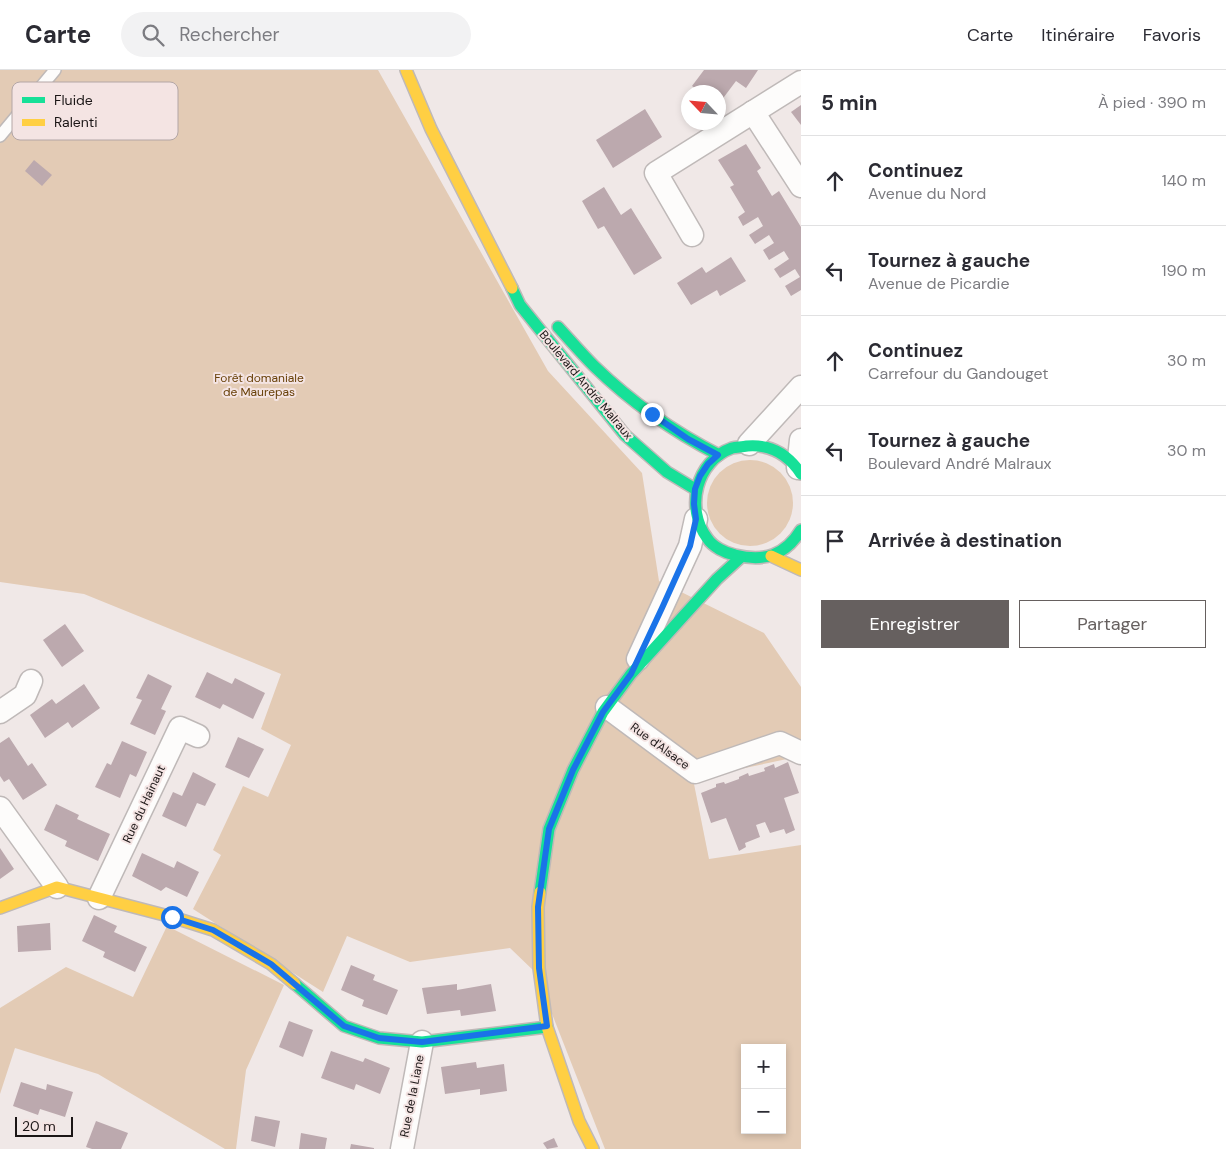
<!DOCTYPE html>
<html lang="fr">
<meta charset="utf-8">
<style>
body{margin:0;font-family:"DM Sans",sans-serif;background:#f2f2f3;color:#2b2b33}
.controls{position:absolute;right:15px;bottom:15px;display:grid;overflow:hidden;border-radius:0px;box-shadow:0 2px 8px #0003}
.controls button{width:45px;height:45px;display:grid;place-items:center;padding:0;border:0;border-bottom:1px solid #e1e1e2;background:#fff;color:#2b2b33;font:25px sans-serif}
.compass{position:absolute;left:681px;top:15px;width:45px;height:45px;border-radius:50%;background:#fff;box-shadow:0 2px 8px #0003;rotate:296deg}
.scale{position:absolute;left:15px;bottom:12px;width:58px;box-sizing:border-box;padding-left:5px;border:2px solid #1b1616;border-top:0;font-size:14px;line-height:18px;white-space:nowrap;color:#1b1616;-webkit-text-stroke:4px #f4e4e3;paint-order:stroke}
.stop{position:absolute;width:15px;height:15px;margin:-11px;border:4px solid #1a73e8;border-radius:50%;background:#fff}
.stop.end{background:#1a73e8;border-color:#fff;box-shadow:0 1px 5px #0008}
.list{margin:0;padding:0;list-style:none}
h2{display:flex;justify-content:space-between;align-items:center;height:65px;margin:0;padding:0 20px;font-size:21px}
h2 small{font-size:16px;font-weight:400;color:#7c7c81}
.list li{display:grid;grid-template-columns:32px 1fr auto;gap:15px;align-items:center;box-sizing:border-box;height:90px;padding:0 20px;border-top:1px solid #e1e1e2}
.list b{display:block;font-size:19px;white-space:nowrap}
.list p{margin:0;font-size:16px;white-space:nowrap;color:#7c7c81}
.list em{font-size:16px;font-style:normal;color:#7c7c81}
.actions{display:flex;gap:10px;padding:15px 20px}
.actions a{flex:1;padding:11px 0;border:1px solid #66605f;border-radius:0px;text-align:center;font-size:18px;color:#66605f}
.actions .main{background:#66605f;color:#fff}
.icon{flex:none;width:28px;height:28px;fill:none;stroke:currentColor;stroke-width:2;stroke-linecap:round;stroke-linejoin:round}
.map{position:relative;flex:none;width:801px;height:1079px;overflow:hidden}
header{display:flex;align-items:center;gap:30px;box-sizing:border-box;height:70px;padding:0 25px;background:#fff;border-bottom:1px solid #e1e1e2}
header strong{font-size:24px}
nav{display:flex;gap:28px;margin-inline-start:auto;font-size:18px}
.search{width:350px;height:45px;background:#f2f2f3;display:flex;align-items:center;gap:12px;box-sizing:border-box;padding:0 18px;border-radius:28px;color:#7c7c81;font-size:19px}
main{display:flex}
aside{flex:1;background:#fff}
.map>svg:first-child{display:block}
.green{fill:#e3cbb5;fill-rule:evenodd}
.building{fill:#bca9ae}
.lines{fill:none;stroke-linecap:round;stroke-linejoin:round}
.lane-casing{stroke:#bfb9b8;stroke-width:14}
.street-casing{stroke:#bfb9b8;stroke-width:25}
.fast-casing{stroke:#bfb9b8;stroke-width:14}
.slow-casing{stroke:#bfb9b8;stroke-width:14}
.lane{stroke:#fdfcfb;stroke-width:11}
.street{stroke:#fdfcfb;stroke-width:22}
.fast{stroke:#16e098;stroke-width:11}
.slow{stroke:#ffcf43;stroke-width:11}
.route{stroke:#1a73e8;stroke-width:6}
.labels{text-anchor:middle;stroke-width:4;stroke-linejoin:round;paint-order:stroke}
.park-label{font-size:12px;fill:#684008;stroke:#f4e4e3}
.street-label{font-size:12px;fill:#1b1616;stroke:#f4e4e3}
.key{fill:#f4e4e3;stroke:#b3a6a6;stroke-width:1}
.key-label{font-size:14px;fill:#1b1616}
</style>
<header>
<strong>Carte</strong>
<div class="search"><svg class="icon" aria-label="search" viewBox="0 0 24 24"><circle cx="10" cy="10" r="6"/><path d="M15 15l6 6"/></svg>Rechercher</div>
<nav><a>Carte</a><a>Itinéraire</a><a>Favoris</a></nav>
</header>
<main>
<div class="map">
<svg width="801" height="1079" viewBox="0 0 801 1079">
<rect width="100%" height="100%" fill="#f0e8e7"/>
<g class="green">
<path d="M0,0H378L548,301L642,403L659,511L764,563L801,617V686L693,709L709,789L801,775V1079H605L536,903L510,878L410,892L347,866L323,922L193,839L221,785L213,780L243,716L268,727L291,675L261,659L281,604L84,524L0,512ZM745,978H782V1060H745Z"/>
<circle cx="750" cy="433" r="43"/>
<path d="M167,856L284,915L246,1000L236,1079H225L98,1004L15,978L0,1024V938L66,897L133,927Z"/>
</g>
<g class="building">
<path d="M704,0H758L746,18L736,11L718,35V22H701L692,16Z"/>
<path d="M801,35V55L791,42Z"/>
<path d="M645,39L662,67L613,98L596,70Z"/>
<path d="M746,74L761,98L757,101L772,126L779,121L801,157V220L791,226L785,216L800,207L795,199L780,208L774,199L789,189L784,181L769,190L763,180L774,173L769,165L755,174L749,165L763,156L758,147L743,156L738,147L745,142L730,117L734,115L718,90Z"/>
<path d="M34,90L52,105L42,116L25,101Z"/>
<path d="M604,117L621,145L631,138L662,188L634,205L604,156L598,159L582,131Z"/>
<path d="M731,187L746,211L720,226L717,220L691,235L677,213L702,197L706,203Z"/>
<path d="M65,554L84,581L62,597L43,570Z"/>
<path d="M207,602L232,614L235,608L265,623L253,649L223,634L220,639L195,627Z"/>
<path d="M148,604L172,616L161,639L166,641L155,665L130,654L142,630L136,628Z"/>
<path d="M84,614L100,638L72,658L68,652L45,668L30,645L52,629L56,634Z"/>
<path d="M9,667L28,696L32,693L47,715L23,730L9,709L4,712L0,706V673Z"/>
<path d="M238,667L264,679L249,708L225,697Z"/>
<path d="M122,671L147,682L136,707L130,704L120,728L95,717L107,693L111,695Z"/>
<path d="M788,692L799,723L784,728L795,760L786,764L784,759L770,763L765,752L756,755L760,767L745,773L746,777L739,781L726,748L711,753L701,723L716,717V714L724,712L725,714L739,709V707L748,703L749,706L765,701L764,698L774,694L775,698Z"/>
<path d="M193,702L216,714L205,736L197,733L186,757L162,746L173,722L182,726Z"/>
<path d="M56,734L79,745L77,749L110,764L98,791L65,776L67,771L44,760Z"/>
<path d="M0,778L14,799L0,809Z"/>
<path d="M142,783L174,798L177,791L199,802L187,827L166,817L161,821L132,806Z"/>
<path d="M94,845L117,856L114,862L147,877L135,902L103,887L105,882L82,871Z"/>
<path d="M50,853L51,880L18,882L17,856Z"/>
<path d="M351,895L375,905L373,910L398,920L387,945L362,936L364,930L341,920Z"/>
<path d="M457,914V920L491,914L496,941L461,946L460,940L427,944L422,918Z"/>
<path d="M289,951L313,960L303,987L279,977Z"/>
<path d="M331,981L363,992L365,988L390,998L380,1024L356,1014L354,1020L321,1008Z"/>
<path d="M476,992L477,998L504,994L507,1021L480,1025V1019L445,1024L441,997Z"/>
<path d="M21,1012L46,1020L47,1014L73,1022L65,1047L40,1039L38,1045L13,1036Z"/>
<path d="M255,1046L280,1051L275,1077L251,1071Z"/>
<path d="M96,1051L128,1063L121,1079H92L86,1077Z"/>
<path d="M301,1063L327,1068L325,1079H299Z"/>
<path d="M554,1068L558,1077L547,1079L543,1073Z"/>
<path d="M351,1074L374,1078V1079H350Z"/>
</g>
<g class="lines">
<g class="lane-casing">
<path id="lane" d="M0,66L55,0"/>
</g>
<g class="street-casing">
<g id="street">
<path d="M753,42L801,116"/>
<path d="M692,165L656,103L801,12"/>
<path d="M749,374L801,317"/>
<path d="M798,398L801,370"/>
<path d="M638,589L690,476L696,449"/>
<path d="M607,637L695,702L780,673L801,683"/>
<path d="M0,642L25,625L31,611"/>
<path d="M0,738L57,817"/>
<path d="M99,828L180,658L198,666"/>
<path d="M402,1079L422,972"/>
</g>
</g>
<g class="fast-casing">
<g id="fast">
<path d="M512,218L520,235L625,365L667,402L695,419"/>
<path d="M558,257C570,270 582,284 594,296C631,332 674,362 719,385"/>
<path d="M801,404C788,384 771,374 747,376C742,377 736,377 732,378C696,391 685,438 707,468C713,477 725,483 735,485C764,492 785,486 801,460"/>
<path d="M540,822L549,759L573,700L603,642L631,604L717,509L740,488"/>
<path d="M295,914L344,956L379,968L422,972L547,957"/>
</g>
</g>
<g class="slow-casing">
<g id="slow">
<path d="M406,0L431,59L512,218"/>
<path d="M771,486L801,500"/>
<path d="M540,822L538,837L539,898L547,957L579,1051L593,1079"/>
<path d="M0,838L57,817L172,847L213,860L271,894L295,914"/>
</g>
</g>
<use href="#lane" class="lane"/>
<use href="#street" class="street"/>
<use href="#fast" class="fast"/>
<use href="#slow" class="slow"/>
</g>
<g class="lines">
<path class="route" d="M172,847L213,860L271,894L344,956L379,968L422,972L547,956L539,898L538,837L549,759L573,700L603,642L631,604L662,538L690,476L696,449L694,434L695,419L700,406L708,394L718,385L688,369L652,344"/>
</g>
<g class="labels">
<g class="park-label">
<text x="259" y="312">Forêt domaniale<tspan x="259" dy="14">de Maurepas</tspan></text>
</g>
<g class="street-label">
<text transform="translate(586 315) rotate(50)" y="4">Boulevard André Malraux</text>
<text transform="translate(660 676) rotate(36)" y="4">Rue d'Alsace</text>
<text transform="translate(144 734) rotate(-65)" y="4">Rue du Hainaut</text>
<text transform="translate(412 1026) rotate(-79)" y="4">Rue de la Liane</text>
</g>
</g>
<rect x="12" y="12" width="166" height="58" rx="8" class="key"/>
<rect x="22" y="27" width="23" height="6" fill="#16e098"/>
<rect x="22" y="49" width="23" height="7" fill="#ffcf43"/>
<g class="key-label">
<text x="54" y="35">Fluide</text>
<text x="54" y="57">Ralenti</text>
</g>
</svg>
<div class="controls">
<button>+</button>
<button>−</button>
</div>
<svg class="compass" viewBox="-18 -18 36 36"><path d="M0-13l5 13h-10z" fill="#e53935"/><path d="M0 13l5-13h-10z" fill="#7c7c81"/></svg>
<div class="scale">20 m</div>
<div class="stop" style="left:172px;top:847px"></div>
<div class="stop end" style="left:652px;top:344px"></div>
</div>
<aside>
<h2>5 min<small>À pied · 390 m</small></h2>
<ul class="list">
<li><svg class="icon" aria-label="ahead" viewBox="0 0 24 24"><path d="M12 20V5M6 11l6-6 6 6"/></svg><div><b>Continuez</b><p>Avenue du Nord</p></div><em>140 m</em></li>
<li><svg class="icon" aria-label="left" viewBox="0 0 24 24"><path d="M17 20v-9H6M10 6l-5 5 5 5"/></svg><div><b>Tournez à gauche</b><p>Avenue de Picardie</p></div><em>190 m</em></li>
<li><svg class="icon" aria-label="ahead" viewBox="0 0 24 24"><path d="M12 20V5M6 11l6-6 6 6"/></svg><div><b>Continuez</b><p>Carrefour du Gandouget</p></div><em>30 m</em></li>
<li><svg class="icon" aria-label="left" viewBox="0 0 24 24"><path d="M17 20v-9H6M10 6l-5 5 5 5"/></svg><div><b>Tournez à gauche</b><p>Boulevard André Malraux</p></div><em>30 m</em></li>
<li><svg class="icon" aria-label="arrive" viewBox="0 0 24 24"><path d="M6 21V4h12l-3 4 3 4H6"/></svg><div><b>Arrivée à destination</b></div></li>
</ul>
<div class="actions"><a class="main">Enregistrer</a><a>Partager</a></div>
</aside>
</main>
